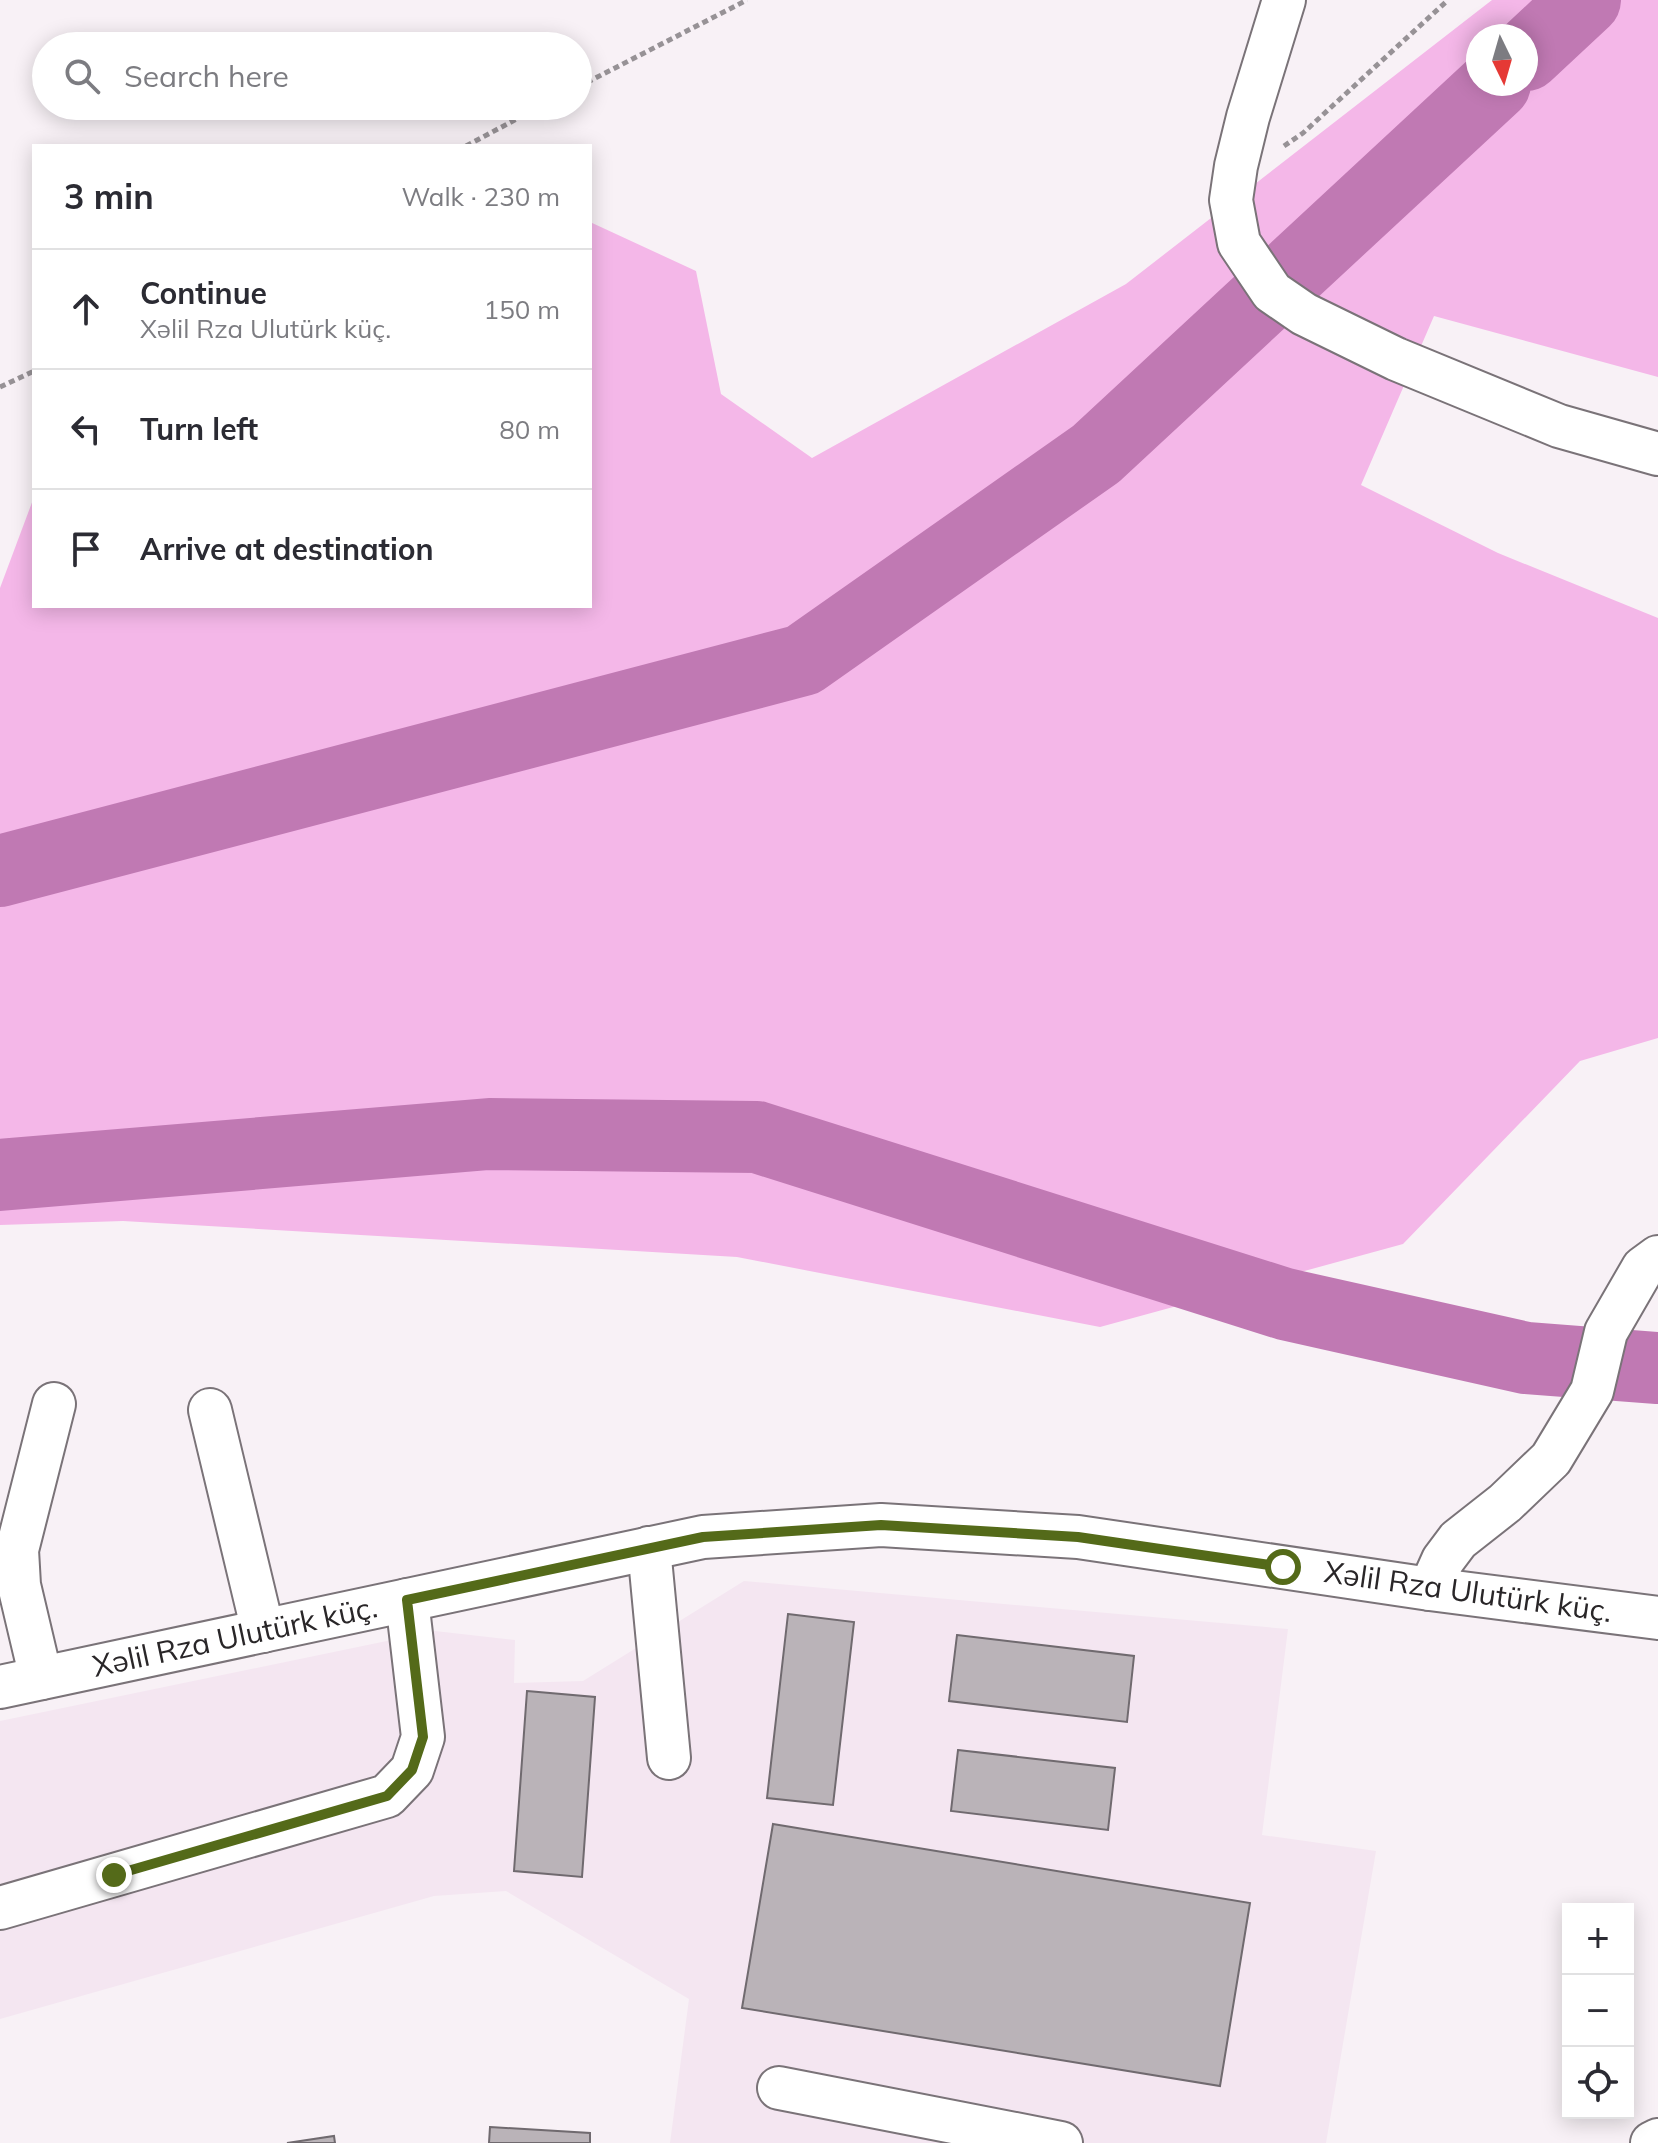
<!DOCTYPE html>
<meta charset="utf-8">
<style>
body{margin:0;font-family:Mulish,sans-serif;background:#f7f7f7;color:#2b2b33}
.controls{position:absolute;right:24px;bottom:24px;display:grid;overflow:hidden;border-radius:0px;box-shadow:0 4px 20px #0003}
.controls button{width:72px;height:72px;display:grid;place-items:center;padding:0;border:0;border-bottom:2px solid #e1e1e2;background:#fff;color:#2b2b33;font:40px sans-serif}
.compass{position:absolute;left:1466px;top:24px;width:72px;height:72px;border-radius:50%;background:#fff;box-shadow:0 4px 20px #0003;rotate:175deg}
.stop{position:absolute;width:24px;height:24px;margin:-18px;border:6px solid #546a19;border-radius:50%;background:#fff}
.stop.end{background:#546a19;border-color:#fff;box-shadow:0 2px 8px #0008}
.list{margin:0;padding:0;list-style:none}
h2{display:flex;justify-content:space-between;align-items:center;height:104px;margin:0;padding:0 32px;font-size:34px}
h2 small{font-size:26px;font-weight:400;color:#7c7c81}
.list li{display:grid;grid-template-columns:52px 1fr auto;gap:24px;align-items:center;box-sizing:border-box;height:120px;padding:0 32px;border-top:2px solid #e1e1e2}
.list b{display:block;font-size:30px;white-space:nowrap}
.list p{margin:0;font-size:26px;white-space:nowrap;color:#7c7c81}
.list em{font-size:26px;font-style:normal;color:#7c7c81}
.icon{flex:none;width:44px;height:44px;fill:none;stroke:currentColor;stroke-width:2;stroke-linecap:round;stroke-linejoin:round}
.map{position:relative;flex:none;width:1658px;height:2143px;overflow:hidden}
.search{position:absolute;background:#fff;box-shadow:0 4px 20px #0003;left:32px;top:32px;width:560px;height:88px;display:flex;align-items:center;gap:20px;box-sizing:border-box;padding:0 28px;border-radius:44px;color:#7c7c81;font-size:30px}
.panel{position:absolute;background:#fff;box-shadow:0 4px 20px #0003;left:32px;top:144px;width:560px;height:464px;border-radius:0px}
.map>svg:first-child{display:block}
.built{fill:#f4e6f1}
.green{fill:#f4b7e8;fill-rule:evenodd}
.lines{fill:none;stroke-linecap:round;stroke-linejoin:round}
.river{stroke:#c079b3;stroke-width:72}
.building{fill:#bab3b8;stroke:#706a6f;stroke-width:2}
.minor-casing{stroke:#7a7378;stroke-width:46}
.path{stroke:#979296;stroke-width:5;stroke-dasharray:6 4;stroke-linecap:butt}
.minor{stroke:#fff;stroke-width:42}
.route{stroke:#546a19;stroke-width:10}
.labels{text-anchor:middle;stroke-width:7;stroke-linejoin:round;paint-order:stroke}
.street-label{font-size:30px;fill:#292628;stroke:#fff}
</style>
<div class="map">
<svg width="1658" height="2143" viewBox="0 0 1658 2143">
<rect width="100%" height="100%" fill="#f8f1f6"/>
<path class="built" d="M744,1581L1288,1629L1262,1835L1376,1851L1326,2143H670L689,1999L506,1891L434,1896L0,2019V1721L435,1631L515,1640L514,1683L583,1681Z"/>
<path class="green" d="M1492,0H1658V377L1434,316L1361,485L1498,553L1658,618V1038L1580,1061L1403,1244L1100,1327L737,1257L123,1221L0,1225V588L34,497V606H590V222L696,271L721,394L812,458L1126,284ZM1478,36H1526V84H1478Z"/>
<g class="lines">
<g class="river">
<path d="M1526,55L1585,0"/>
<path d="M0,871L803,660L1096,454L1495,84"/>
<path d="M0,1175L489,1134L757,1137L1285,1304L1526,1358L1658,1368"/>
</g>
</g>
<g class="building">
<path d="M788,1614L854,1622L833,1805L767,1798Z"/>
<path d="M957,1635L1134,1656L1127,1722L949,1701Z"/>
<path d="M527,1691L595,1697L582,1877L514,1871Z"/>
<path d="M958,1750L1115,1768L1108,1830L951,1811Z"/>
<path d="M773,1824L1250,1903L1220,2086L742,2008Z"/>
<path d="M490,2127L590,2133V2143H489Z"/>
<path d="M334,2136L335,2143H287Z"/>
</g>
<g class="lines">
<g class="minor-casing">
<g id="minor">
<path d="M1284,0L1248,117L1236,166L1231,200L1239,243L1272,292L1304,314L1396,359L1559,426L1658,454"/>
<path d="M210,1410L263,1631"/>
<path d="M649,1548L669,1758"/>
<path d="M1430,1589L1443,1560L1458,1540L1505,1503L1551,1459L1592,1391L1606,1332L1643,1268L1658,1257"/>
<path d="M41,1678L19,1585L17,1550L54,1404"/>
<path d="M0,1687L703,1537L881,1525L1078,1537L1430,1589L1658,1618"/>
<path d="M0,1908L387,1796L412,1770L423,1737L407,1600"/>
<path d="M779,2088L1061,2143"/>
<path d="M1652,2143L1658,2140"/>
</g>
</g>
<g class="path">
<path d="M578,87L747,0"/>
<path d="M466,146L541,106"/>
<path d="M1284,146L1303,133L1448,0"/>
<path d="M0,387L34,371"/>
</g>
<use href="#minor" class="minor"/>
</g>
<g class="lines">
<path class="route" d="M114,1875L387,1796L412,1770L423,1737L407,1600L703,1537L881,1525L1078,1537L1283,1567"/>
</g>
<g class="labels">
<g class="street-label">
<text transform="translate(1468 1592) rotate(8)" y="10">Xəlil Rza Ulutürk küç.</text>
<text transform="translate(235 1637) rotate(-12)" y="10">Xəlil Rza Ulutürk küç.</text>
</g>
</g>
</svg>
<div class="controls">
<button>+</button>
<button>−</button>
<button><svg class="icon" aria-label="locate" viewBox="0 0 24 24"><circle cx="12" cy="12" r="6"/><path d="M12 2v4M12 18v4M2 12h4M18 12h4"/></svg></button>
</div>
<svg class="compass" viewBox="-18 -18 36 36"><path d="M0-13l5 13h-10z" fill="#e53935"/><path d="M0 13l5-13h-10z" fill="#7c7c81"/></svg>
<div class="stop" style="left:1283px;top:1567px"></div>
<div class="stop end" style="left:114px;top:1875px"></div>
<div class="search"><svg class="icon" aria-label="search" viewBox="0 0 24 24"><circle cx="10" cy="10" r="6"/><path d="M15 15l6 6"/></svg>Search here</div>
<section class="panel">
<h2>3 min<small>Walk · 230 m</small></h2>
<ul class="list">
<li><svg class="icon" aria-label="ahead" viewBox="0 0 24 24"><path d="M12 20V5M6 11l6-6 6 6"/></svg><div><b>Continue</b><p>Xəlil Rza Ulutürk küç.</p></div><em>150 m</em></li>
<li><svg class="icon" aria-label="left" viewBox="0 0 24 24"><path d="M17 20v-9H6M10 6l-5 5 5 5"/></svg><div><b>Turn left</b></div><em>80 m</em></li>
<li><svg class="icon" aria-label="arrive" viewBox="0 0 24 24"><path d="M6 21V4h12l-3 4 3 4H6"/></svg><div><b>Arrive at destination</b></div></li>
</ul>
</section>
</div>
